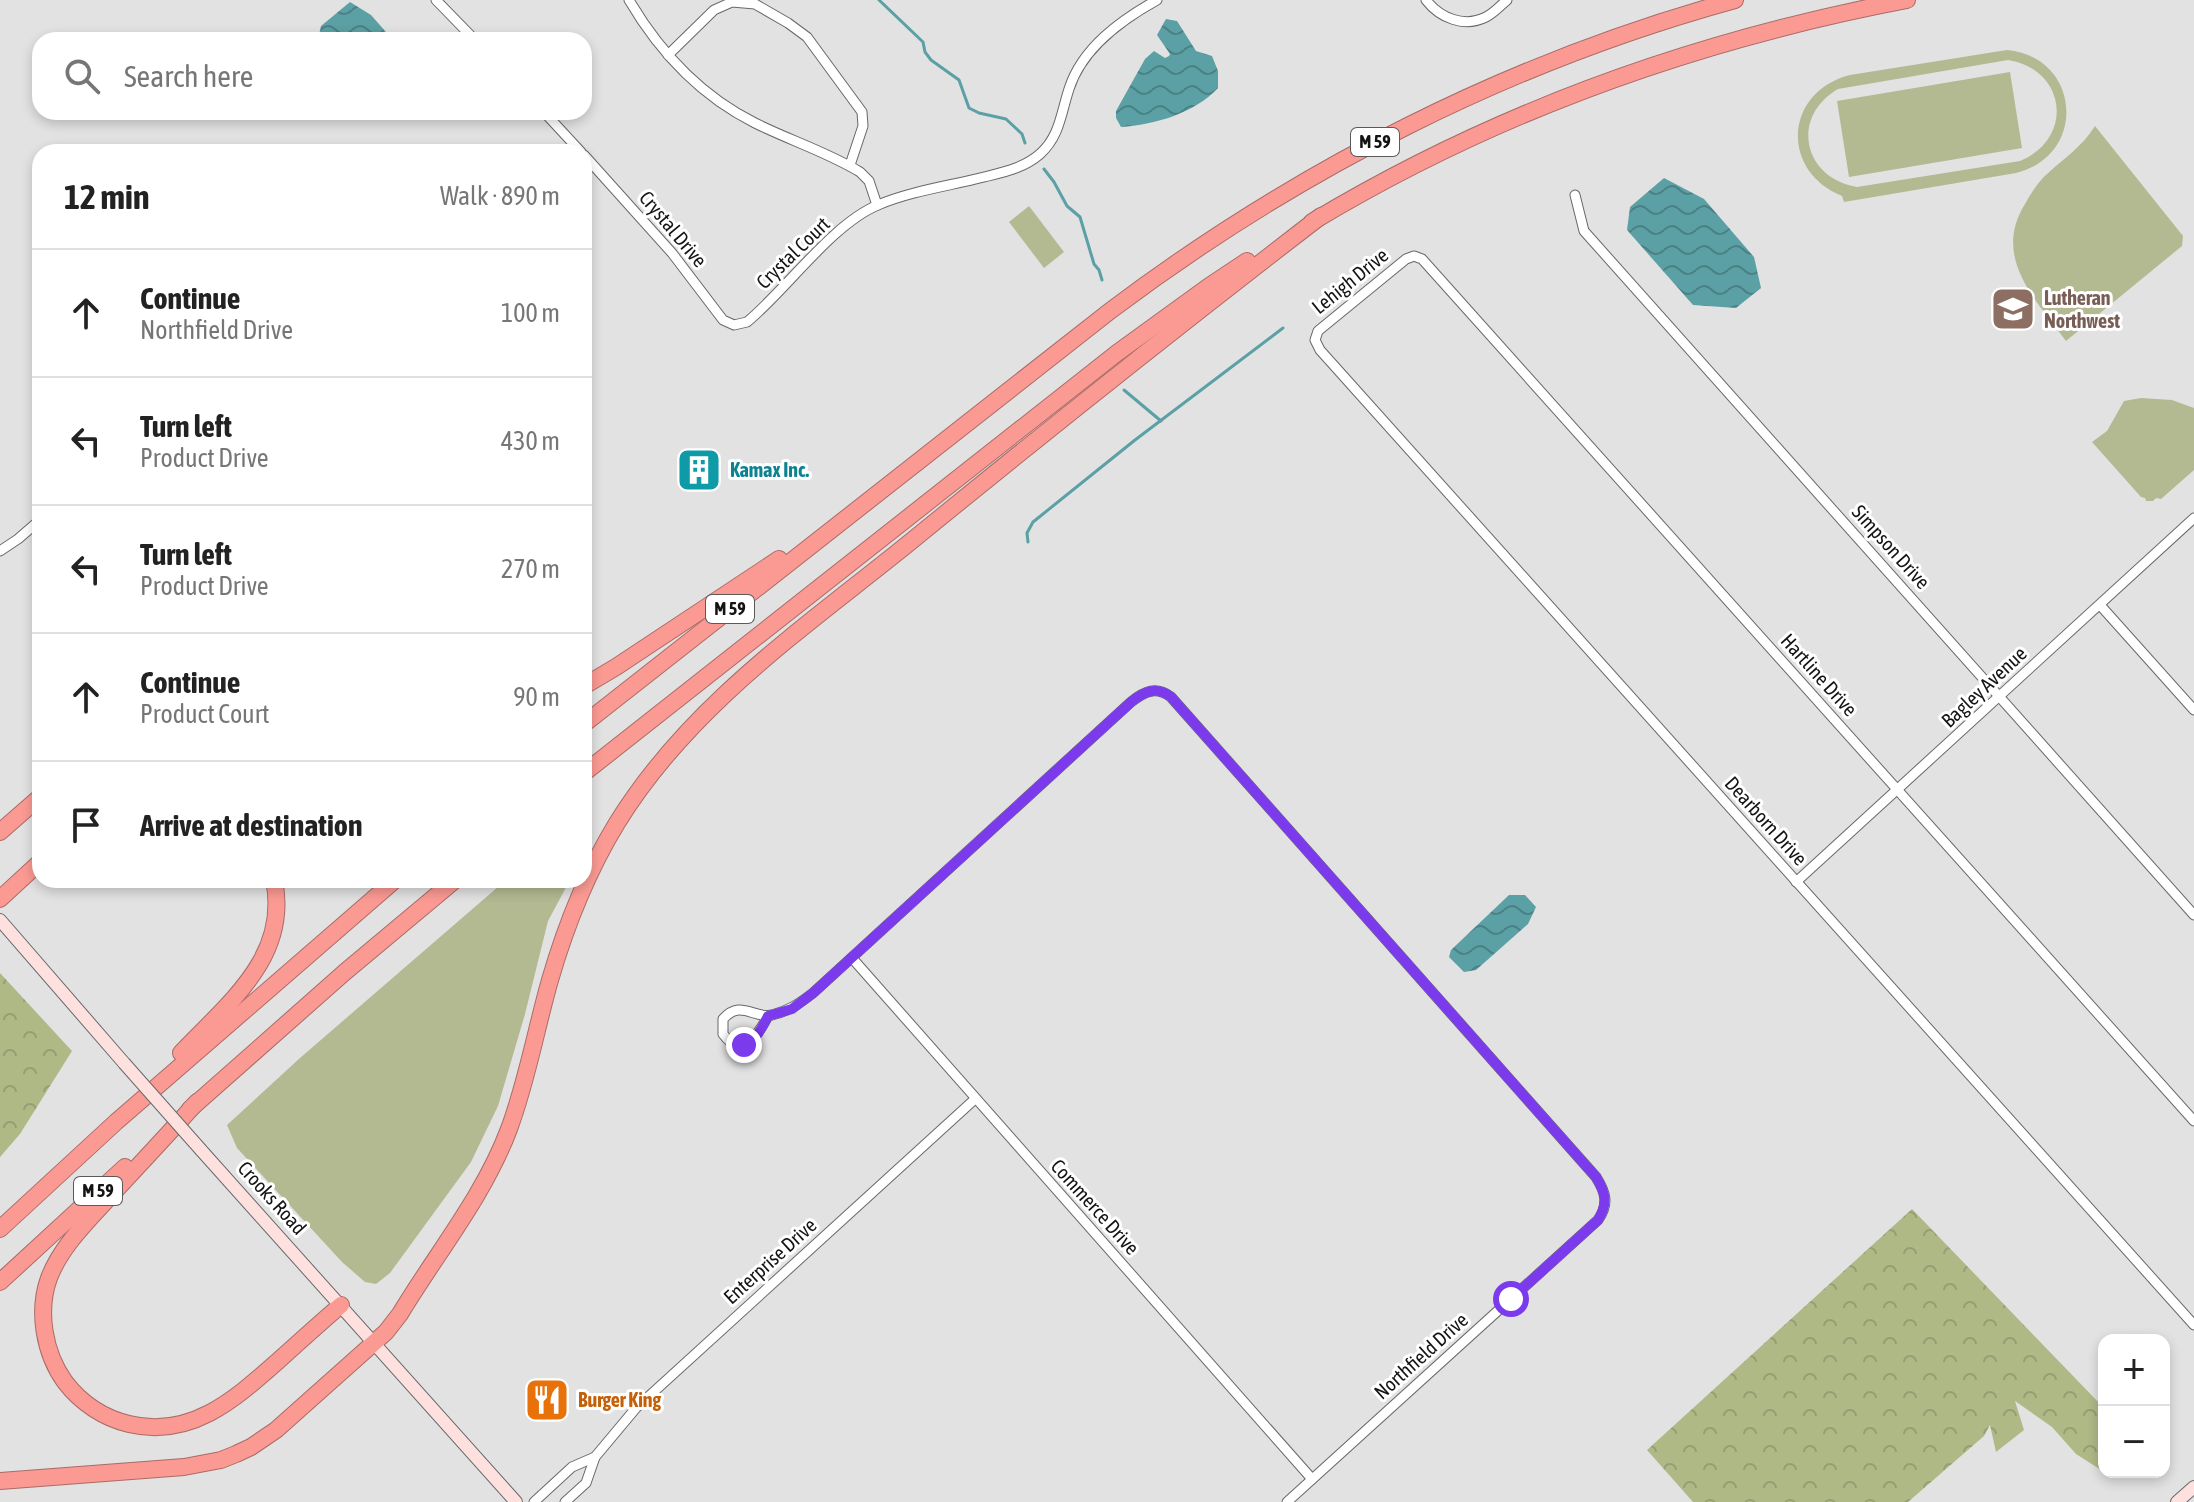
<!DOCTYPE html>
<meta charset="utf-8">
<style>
body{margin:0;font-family:"Asap Condensed",sans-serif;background:#f2f2f2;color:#222}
.controls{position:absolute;right:24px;bottom:24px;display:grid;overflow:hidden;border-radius:16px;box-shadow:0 4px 12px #0003}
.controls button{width:72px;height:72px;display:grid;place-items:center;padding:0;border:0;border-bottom:2px solid #e0e0e0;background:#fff;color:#222;font:40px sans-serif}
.stop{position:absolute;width:24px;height:24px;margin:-18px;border:6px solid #7c3aed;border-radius:50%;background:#fff}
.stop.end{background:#7c3aed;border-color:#fff;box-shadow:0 2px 8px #0008}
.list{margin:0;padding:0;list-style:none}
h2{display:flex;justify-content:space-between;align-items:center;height:104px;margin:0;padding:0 32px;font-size:34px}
h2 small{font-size:26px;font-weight:400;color:#767676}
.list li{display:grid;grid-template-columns:52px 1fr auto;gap:24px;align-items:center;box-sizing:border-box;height:128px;padding:0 32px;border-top:2px solid #e0e0e0}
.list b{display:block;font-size:30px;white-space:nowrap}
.list p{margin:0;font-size:26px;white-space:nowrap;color:#767676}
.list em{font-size:26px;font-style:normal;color:#767676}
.icon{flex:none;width:44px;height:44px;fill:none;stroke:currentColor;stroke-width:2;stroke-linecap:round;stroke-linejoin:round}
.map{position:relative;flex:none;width:2194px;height:1502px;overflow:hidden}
.search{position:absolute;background:#fff;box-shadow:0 4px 12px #0003;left:32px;top:32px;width:560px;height:88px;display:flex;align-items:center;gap:20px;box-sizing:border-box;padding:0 28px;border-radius:24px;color:#767676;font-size:30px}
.panel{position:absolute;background:#fff;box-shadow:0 4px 12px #0003;left:32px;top:144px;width:560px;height:744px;border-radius:24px}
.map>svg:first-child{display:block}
.grass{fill:#b3ba92;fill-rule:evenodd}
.forest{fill:url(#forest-crowns)}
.water{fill:url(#water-waves)}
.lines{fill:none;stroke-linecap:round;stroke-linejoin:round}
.stream{stroke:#5ba0a4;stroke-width:3}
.street-casing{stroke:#676869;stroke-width:11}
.secondary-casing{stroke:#676869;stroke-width:14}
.highway-casing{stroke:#aa6b67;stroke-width:18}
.street{stroke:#fff;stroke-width:9}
.secondary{stroke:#fee1df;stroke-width:12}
.highway{stroke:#fb9a93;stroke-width:16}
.secondary-bridge-casing{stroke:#676869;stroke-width:14;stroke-linecap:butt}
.secondary-bridge{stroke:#fee1df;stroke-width:12}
.route{stroke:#7c3aed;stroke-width:10}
.labels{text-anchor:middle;stroke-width:6;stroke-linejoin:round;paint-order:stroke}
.shield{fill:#fff;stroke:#5a5a5b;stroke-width:2}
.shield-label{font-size:18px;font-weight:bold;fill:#141415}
.street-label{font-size:20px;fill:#141415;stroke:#fff}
.education-label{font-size:20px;font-weight:bold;fill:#785e54;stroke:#fff;text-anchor:start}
.culture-label{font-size:20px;font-weight:bold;fill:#0d838f;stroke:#fff;text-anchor:start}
.food-label{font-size:20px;font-weight:bold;fill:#c56008;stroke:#fff;text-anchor:start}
</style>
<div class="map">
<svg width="2194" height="1502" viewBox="0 0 2194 1502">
<defs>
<pattern id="forest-crowns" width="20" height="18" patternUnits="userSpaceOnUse" patternTransform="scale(2)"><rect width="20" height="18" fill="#afb986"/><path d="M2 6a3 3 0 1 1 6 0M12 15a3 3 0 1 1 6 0" fill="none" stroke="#969e73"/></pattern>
<pattern id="water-waves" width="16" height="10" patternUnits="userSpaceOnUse" patternTransform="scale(2)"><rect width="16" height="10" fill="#5ba0a4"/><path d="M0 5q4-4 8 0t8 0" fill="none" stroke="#4a8184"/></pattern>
</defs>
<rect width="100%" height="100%" fill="#e2e2e3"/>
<g class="grass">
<path d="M2007,50C2081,57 2088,155 2016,173L1844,202L1842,196C1780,171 1784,92 1850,75ZM2008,60C2066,69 2075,138 2020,161L1857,187C1803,178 1790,117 1838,89Z"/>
<path d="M2010,72L2022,148L1849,177L1837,101Z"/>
<path d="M2095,126L2183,236L2182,246L2066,341C2035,299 1992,257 2025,204C2031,193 2038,182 2047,174C2065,157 2081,148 2095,126Z"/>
<path d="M1029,206L1064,252L1044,268L1009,222Z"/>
<path d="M2141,398L2172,400L2194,408V470L2161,499L2156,498L2153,501H2146L2145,498L2141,497L2092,442L2107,431L2124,401Z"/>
<path d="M506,880H570L548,921L525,1014L498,1106L471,1162L390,1273L376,1284L365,1282L342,1262L237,1148L227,1125L300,1058Z"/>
</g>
<g class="forest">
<path d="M0,973L72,1051L20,1134L0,1157Z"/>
<path d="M1912,1209L2104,1408V1472H2134L2112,1477L2076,1454L2052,1427L2015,1401L2024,1430L1996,1452L1990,1425L1984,1436L1908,1502H1693L1647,1450Z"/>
</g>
<g class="water">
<path d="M350,2L371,15L393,40H318L321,26Z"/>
<path d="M1166,19L1177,21L1196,51L1212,56L1218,71V88C1195,113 1154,125 1121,127L1116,118V111L1145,59L1154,51L1165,58L1169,56L1170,54L1157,35Z"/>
<path d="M1664,178L1704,199L1754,257L1761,288L1736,308L1693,305L1627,230L1630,207Z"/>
<path d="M1509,895H1525L1536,907L1528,924L1476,970L1464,972L1449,957L1451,950Z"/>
</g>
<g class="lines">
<g class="stream">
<path d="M879,0L923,42L925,52L931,60L959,80L969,108L979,113L1006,119L1022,134L1025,143"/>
<path d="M1044,169L1054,182L1067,206L1080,217L1094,264L1099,270L1102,280"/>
<path d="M1124,390L1161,421"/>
<path d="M1028,542L1027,533L1033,522L1135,440L1283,328"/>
</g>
<g class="street-casing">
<g id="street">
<path d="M436,0L475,40"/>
<path d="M629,0C659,51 701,96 755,123C789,140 827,152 860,172L869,181L877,205"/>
<path d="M1426,0C1440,18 1464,28 1486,17C1494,13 1500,6 1507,0"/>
<path d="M668,55L714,10L732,2L755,4L788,23L807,37L862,112L863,126L850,165"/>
<path d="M544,112L581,152"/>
<path d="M584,155L672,253L723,320L734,325L747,322C786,290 832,224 878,205C911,191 949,186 984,177C1004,172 1024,168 1040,154C1060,136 1061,113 1069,89C1082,48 1121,20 1157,0"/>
<path d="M1575,195L1584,231L2194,915"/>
<path d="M0,551L18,539L40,520"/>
<path d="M2100,605L2194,710"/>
<path d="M1796,882L2194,518"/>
<path d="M852,958L1312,1479"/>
<path d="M768,1016C758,1035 742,1060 723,1034V1019C741,999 753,1019 772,1015C789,1011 800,1003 813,993L1131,702C1145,691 1156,686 1171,697L1596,1177C1606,1193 1609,1204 1598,1220L1287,1502"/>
<path d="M2194,1121L1422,259L1414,256L1406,259L1318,331L1315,340L1320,350L2194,1325"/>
<path d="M534,1502L572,1467L595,1457"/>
<path d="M565,1502L586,1483L595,1457L636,1408L975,1099"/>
</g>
</g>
<g class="secondary-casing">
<g id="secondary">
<path d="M0,920L124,1063"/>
<path d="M201,1150L516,1502"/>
<path d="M2177,1502L2194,1487"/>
</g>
</g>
<g class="highway-casing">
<g id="highway">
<path d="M1312,222C1495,112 1697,40 1907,0"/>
<path d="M584,686L616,667L779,559"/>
<path d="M584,724L1110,311C1297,170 1509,62 1735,0"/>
<path d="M584,773L1117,353L1208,287L1247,261"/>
<path d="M0,832L40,797"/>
<path d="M0,899L40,862"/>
<path d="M181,1053C228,1003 290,957 274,880"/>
<path d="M197,1102C170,1132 142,1162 115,1191C91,1218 62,1244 49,1278C37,1311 44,1353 65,1382C81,1403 104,1418 129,1424C191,1439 235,1399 278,1361C299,1342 320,1323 341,1305"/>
<path d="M190,1109L345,972L455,880"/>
<path d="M0,1229L116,1122L395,880"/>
<path d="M0,1282L125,1167"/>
<path d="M0,1481L184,1467L221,1460L236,1454L251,1447L276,1430L386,1332L400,1314C436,1254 484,1196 509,1129C527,1081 536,1029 550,980C566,925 587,872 617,823C689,706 804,628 909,543C1045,432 1182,323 1321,216"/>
</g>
</g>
<use href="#street" class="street"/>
<use href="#secondary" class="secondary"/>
<use href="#highway" class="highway"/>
<g class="secondary-bridge-casing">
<path id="secondary-bridge" d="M124,1063L201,1150"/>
</g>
<use href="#secondary-bridge" class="secondary-bridge"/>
</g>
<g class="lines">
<path class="route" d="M744,1045C757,1039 762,1028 768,1016L792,1009L813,993L1131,702C1145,691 1156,686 1171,697L1596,1177C1606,1193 1608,1204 1598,1220L1511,1299"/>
</g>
<defs>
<g id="school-square" transform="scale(2.3)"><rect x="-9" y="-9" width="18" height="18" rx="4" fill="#8d6e63" stroke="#fff"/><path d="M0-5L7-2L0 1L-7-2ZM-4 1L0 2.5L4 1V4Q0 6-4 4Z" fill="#fff"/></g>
<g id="building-square" transform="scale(2.3)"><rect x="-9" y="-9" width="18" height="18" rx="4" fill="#0f9aa8" stroke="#fff"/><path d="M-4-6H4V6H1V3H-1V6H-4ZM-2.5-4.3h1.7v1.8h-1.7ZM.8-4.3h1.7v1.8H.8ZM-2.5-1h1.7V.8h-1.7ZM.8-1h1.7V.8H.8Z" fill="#fff"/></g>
<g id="restaurant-square" transform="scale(2.3)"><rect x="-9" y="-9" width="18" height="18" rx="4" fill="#e8710a" stroke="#fff"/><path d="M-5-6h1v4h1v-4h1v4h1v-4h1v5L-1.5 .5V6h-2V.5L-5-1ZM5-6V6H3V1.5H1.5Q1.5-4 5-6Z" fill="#fff"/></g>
</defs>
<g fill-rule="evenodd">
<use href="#school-square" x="2013" y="309"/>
<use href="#building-square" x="699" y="470"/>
<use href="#restaurant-square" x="547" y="1400"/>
</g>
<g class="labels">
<g class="shield">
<rect x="1351" y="128" width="48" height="28" rx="6"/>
<rect x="706" y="595" width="48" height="28" rx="6"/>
<rect x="74" y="1177" width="48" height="28" rx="6"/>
</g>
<g class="shield-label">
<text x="1375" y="148">M 59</text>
<text x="730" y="615">M 59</text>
<text x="98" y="1197">M 59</text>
</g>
<g class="street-label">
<text transform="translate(673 229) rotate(50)" y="7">Crystal Drive</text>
<text transform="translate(793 253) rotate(-44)" y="7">Crystal Court</text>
<text transform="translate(1350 281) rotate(-39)" y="7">Lehigh Drive</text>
<text transform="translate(1891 547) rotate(48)" y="7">Simpson Drive</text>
<text transform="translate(1819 675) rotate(48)" y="7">Hartline Drive</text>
<text transform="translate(1984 687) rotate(-43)" y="7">Bagley Avenue</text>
<text transform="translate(1766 821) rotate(48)" y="7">Dearborn Drive</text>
<text transform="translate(272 1198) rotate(48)" y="7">Crooks Road</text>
<text transform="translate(1095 1207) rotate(48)" y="7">Commerce Drive</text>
<text transform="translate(770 1261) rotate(-42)" y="7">Enterprise Drive</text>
<text transform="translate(1421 1356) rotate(-42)" y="7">Northfield Drive</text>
</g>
<g class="education-label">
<text x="2044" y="305">Lutheran<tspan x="2044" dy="23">Northwest</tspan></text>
</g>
<g class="culture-label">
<text x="730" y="477">Kamax Inc.</text>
</g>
<g class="food-label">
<text x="578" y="1407">Burger King</text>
</g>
</g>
</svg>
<div class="controls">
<button>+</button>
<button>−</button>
</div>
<div class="stop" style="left:1511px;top:1299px"></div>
<div class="stop end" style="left:744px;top:1045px"></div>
<div class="search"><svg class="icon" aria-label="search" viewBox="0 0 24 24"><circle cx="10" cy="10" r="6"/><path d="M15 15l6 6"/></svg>Search here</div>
<section class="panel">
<h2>12 min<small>Walk · 890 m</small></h2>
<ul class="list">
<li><svg class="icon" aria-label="ahead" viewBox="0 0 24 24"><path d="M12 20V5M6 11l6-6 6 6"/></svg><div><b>Continue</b><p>Northfield Drive</p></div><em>100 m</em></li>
<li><svg class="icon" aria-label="left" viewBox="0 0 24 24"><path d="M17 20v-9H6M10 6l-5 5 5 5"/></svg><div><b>Turn left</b><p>Product Drive</p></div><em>430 m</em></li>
<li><svg class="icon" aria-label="left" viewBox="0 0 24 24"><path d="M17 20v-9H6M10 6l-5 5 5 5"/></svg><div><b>Turn left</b><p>Product Drive</p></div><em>270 m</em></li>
<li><svg class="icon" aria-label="ahead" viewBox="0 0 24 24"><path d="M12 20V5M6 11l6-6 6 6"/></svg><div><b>Continue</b><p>Product Court</p></div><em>90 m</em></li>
<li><svg class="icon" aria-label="arrive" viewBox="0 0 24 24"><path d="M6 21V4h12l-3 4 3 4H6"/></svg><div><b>Arrive at destination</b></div></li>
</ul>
</section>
</div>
